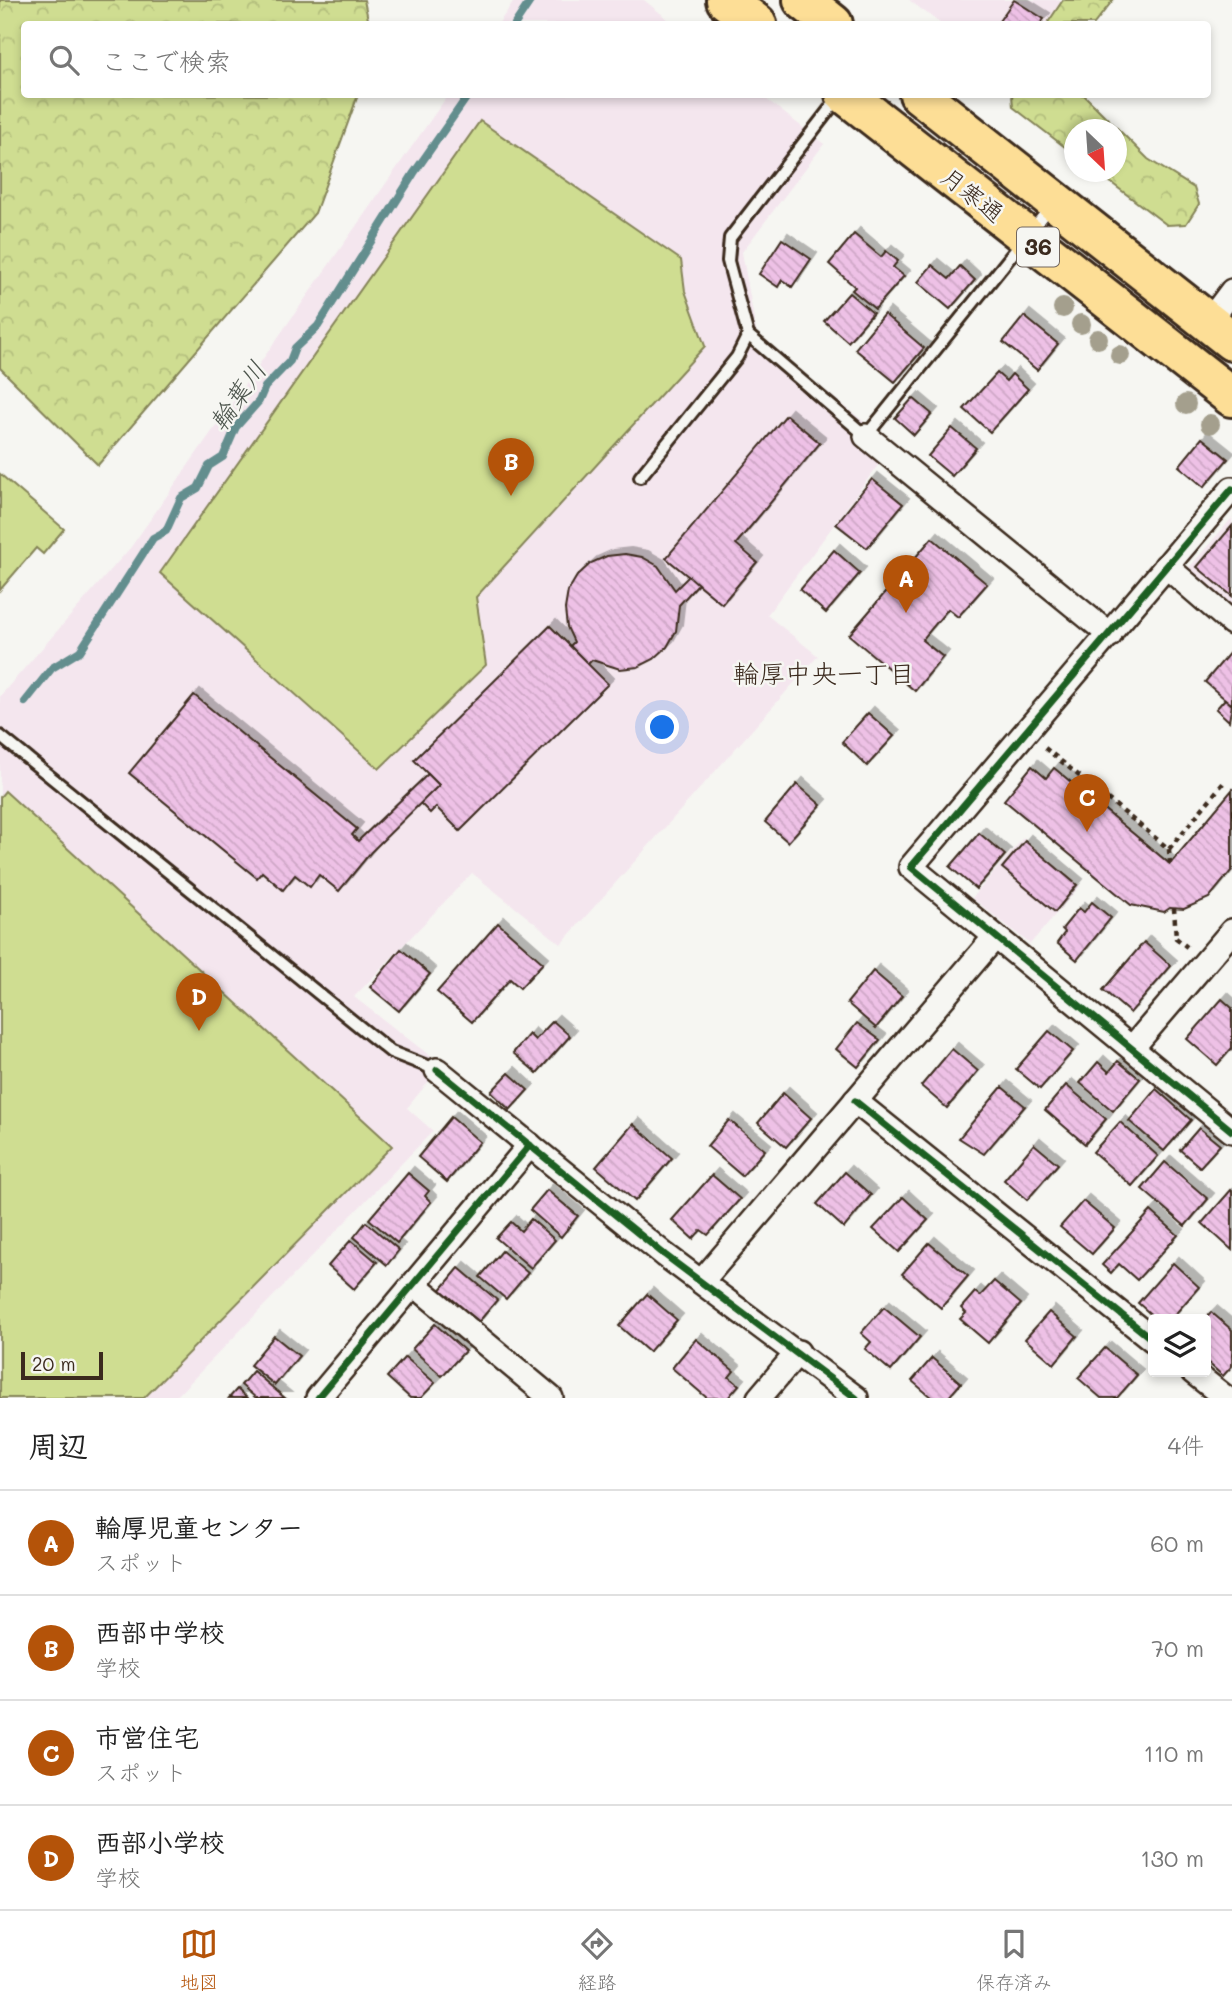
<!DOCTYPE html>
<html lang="ja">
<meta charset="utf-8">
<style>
body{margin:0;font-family:Mali,"Klee One",sans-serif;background:#f6f6f6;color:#222}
.controls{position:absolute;right:21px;bottom:21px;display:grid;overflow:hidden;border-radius:7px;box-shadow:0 4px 10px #0003}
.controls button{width:63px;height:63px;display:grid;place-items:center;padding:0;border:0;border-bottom:2px solid #e0e0e0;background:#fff;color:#222;font:35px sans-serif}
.compass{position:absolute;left:1064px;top:119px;width:63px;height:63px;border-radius:50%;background:#fff;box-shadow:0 4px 10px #0003;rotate:155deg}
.scale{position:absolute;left:21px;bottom:18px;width:82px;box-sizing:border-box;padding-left:7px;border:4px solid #3b2a1e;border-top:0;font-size:19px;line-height:24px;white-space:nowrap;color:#3b2a1e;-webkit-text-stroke:5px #f6f6f2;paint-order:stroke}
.you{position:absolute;left:663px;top:728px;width:24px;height:24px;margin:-18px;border:5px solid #fff;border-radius:50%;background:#1a73e8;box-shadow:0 0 0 10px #1a73e833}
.badge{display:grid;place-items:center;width:46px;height:46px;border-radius:50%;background:#b45309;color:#fff;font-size:23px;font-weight:700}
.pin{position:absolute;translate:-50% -58px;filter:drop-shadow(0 2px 4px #0008)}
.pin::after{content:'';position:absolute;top:37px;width:24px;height:21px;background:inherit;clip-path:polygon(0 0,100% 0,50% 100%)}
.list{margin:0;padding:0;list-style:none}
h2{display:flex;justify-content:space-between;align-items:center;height:91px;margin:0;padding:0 28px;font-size:30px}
h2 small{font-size:23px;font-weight:400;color:#767676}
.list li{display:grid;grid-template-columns:46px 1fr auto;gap:21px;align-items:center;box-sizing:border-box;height:105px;padding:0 28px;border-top:2px solid #e0e0e0}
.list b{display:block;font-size:26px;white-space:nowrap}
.list p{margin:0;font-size:23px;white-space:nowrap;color:#767676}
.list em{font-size:23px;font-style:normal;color:#767676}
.icon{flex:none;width:38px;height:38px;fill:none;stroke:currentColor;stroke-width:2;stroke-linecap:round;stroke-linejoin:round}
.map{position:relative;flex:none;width:1232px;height:1398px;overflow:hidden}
.search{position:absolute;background:#fff;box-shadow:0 4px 10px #0003;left:21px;right:21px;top:21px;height:77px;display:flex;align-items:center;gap:18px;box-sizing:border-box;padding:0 24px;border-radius:7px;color:#767676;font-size:26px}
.sheet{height:511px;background:#fff}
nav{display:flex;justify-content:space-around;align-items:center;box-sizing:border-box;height:98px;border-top:2px solid #e0e0e0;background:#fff;font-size:19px;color:#767676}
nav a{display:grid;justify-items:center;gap:4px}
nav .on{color:#b45309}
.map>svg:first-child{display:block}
.built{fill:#f4e6ee}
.green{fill:#cfdd91;stroke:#858458;stroke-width:2}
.forest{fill:url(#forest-crowns);stroke:#858458;stroke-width:2}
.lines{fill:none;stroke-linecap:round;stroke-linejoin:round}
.stream{stroke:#648e8e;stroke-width:8}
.building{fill:url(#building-back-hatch);stroke:#3b2a1e;stroke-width:2;filter:url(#shadow)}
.service-casing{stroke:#3b2a1e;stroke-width:16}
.minor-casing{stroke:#3b2a1e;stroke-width:28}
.trunk-casing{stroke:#3b2a1e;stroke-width:44}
.path{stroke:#3b2a1e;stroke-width:4.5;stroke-dasharray:5 5;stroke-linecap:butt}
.service{stroke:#f6f6f2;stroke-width:10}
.minor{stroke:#f6f6f2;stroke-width:23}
.trunk{stroke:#fdde96;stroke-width:38}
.cycleway-casing{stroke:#f6f6f2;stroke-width:11}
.cycleway{stroke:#1b5e20;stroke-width:7}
.tree{fill:#a49f8d}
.labels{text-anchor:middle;stroke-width:5;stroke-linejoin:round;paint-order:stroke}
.shield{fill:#f6f6f2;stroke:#73675e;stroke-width:2}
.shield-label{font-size:23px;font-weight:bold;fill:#3b2a1e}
.street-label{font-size:24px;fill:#3b2a1e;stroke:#f6f6f2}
.water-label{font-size:26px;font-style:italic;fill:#4c544c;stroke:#f6f6f2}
.neighbourhood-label{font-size:26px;fill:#3b2a1e;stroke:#f6f6f2}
</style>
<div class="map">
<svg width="1232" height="1398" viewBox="0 0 1232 1398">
<defs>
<pattern id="forest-crowns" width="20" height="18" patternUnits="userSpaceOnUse" patternTransform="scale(1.75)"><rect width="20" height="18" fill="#cfdd91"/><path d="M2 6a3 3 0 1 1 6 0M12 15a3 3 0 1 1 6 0" fill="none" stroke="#b3be7d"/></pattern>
<pattern id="building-back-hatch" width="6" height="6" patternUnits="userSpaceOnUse" patternTransform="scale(1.75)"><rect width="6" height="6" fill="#eec1e6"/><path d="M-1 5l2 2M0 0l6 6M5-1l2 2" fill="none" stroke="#cda6c5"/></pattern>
<filter id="shadow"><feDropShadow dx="6" dy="-6" stdDeviation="0" flood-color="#0004"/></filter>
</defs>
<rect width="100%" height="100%" fill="#f6f6f2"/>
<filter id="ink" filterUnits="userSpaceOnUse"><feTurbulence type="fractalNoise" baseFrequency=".0143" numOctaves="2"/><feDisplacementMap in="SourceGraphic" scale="14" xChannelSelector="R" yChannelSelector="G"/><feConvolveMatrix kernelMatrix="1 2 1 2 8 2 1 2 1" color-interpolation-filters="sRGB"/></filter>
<g filter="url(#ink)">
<g class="built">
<path d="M515,0H644L674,24H498Z"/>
<path d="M909,0H1081L1064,24H941Z"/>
<path d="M448,95H761L824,144L742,252L757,336L893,445L767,615L818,656L561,944L472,873L354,997L442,1065L407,1108L433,1131L175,1398H0V696L131,547Z"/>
<path d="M1232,518V607L1187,570Z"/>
<path d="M1023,838L1080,886L1030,944L972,898Z"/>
</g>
<g class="green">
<path d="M480,121L681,260L685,291L705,346L476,597L486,665L379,769L160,573Z"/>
<path d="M0,474L64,529L43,554L36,548L0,590Z"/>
<path d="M5,791L392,1146L144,1398H0V797Z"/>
</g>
<g class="forest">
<path d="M0,0H364L369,24H24V94L358,95L315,213L98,465L0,368Z"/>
<path d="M1063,0H1113L1094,24H1047Z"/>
<path d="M1012,95H1084L1148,159L1194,188L1199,204L1186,224L1167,225L1097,172H1116V130H1074V154L1013,107Z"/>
</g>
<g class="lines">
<g class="stream">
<path d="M515,24L531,0"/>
<path d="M25,702L52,668L80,651L153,538L166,531L181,498L198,488L209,466L223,457L236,427L259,401L265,387L290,361L295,348L318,326L414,173L469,94"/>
</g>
</g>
<g class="building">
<path d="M1014,0L1044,19L1040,24H997Z"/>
<path d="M854,234L881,257L886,251L898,261L893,267L904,276L875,309L852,290L855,287L829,264Z"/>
<path d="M782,239L811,259L792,287L782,280L778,287L759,274Z"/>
<path d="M932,265L949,279L960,266L975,280L950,309L918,282Z"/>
<path d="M849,293L873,313L848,342L824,321Z"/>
<path d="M884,314L924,348L895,382L855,349Z"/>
<path d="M1024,316L1058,344L1037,370L1003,342Z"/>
<path d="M997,373L1006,381L1012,374L1028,389L990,432L964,409Z"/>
<path d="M913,398L932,414L914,435L895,418Z"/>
<path d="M786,415L820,443L736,544L757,562L722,604L666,558Z"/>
<path d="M952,428L976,448L952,476L928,456Z"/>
<path d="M1202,438L1228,459L1204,487L1179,466Z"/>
<path d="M872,479L903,504L867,548L836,524Z"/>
<path d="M1232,526V596L1197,567Z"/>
<path d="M932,538L987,584L958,617L948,609L922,640L943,657L915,691L849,635Z"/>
<path d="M834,550L860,573L826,613L800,590Z"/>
<path d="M625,554L642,557L658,566L675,590L689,576L698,584L679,605L676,631L667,647L654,659L638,667L620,669L592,660L588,664L570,646L574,642L567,627L565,609L568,591L577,576L591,563L607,556Z"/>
<path d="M550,626L608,684L460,831L436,807L430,813L420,803L439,785L414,760Z"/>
<path d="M1231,651H1232V705L1205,682Z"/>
<path d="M194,695L357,829L352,835L358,841L428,774L439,785L371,852L339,891L319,875L310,887L295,875L283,890L262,872L257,878L129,773Z"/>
<path d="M1225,699L1232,705L1229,721L1216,709Z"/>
<path d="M868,713L894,736L867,766L842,742Z"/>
<path d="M1032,766L1046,778L1054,768L1170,864L1232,790V870L1209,898L1184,909L1170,908L1164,912L1131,905L1004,800Z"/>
<path d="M797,784L821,805L788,842L765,822Z"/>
<path d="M979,833L1005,855L976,889L950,867Z"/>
<path d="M1025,841L1077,885L1055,912L1002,868Z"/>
<path d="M1092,902L1111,918L1077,960L1057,943L1065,932L1062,929L1079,908L1084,912Z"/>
<path d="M498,923L543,963L520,988L510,979L472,1022L437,992Z"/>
<path d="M1144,942L1171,966L1130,1013L1103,990Z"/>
<path d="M401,949L430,974L399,1011L370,987Z"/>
<path d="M873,971L902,996L876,1028L847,1003Z"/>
<path d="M1222,999L1232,1008V1048L1217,1065L1187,1039Z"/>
<path d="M553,1021L570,1036L537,1073L513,1053L529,1034L535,1040Z"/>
<path d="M857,1023L880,1040L858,1067L836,1049Z"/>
<path d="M1049,1031L1073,1051L1040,1089L1016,1069Z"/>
<path d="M952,1049L978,1071L947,1108L921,1086Z"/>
<path d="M1118,1061L1140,1079L1113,1111L1080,1083L1098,1062L1109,1072Z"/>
<path d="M509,1073L528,1090L510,1110L491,1092Z"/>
<path d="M1066,1085L1106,1119L1085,1144L1045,1110Z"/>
<path d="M1002,1087L1025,1106L984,1154L959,1138Z"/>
<path d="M1156,1089L1191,1120L1164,1151L1129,1121Z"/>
<path d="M783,1093L811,1118L786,1147L758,1123Z"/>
<path d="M451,1117L480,1142L447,1182L418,1157Z"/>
<path d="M729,1120L765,1150L742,1176L707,1146Z"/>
<path d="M1120,1122L1158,1156L1132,1186L1093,1152Z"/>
<path d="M633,1124L672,1158L635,1201L596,1167Z"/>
<path d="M1199,1128L1220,1145L1200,1167L1180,1150Z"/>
<path d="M1034,1144L1058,1164L1027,1200L1004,1180Z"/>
<path d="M1165,1162L1208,1199L1185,1226L1142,1189Z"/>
<path d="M845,1172L871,1195L844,1228L817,1204Z"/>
<path d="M408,1173L429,1191L425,1196L431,1202L397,1243L369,1219Z"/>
<path d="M712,1175L740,1199L708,1235L701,1230L693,1239L672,1220Z"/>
<path d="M547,1190L578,1216L561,1237L530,1210Z"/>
<path d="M1231,1190L1232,1191V1250L1202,1223Z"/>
<path d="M903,1197L928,1220L899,1252L873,1229Z"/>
<path d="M1083,1201L1115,1228L1092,1254L1060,1227Z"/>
<path d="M1151,1211L1178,1235L1137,1280L1119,1264L1111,1273L1102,1265Z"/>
<path d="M531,1219L555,1240L531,1268L496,1238L511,1222L521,1231Z"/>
<path d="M366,1222L399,1250L387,1265L354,1237Z"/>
<path d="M351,1240L377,1262L354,1289L328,1266Z"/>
<path d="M929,1243L968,1276L941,1308L902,1274Z"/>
<path d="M502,1251L528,1273L506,1299L480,1277Z"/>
<path d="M1173,1263L1199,1287L1171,1319H1156L1138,1303Z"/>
<path d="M459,1268L497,1300L477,1324L439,1292Z"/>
<path d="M994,1281L1021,1304L988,1343L960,1319L966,1313L961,1308L975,1292L980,1296Z"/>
<path d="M647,1294L677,1320L649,1352L619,1326Z"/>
<path d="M884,1307L920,1337L891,1371L865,1349L871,1342L861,1333Z"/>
<path d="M1049,1312L1077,1336L1054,1364L1025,1339Z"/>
<path d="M1211,1312L1232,1330V1366L1223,1376L1206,1361L1204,1319Z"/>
<path d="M435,1324L465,1351L442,1376L412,1349Z"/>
<path d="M274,1336L299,1356L275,1385L250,1365Z"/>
<path d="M696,1339L734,1371L729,1377L739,1385L728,1398H707L672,1368Z"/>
<path d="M1105,1348L1137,1375L1117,1398H1101L1078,1378Z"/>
<path d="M405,1357L435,1383L421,1398H410L387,1377Z"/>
<path d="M932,1358L961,1383L948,1398H932L912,1381Z"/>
<path d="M253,1371L285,1398H256L241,1385Z"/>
<path d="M237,1389L247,1398H229Z"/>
</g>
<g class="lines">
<g class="service-casing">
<g id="service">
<path d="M748,335L866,436L1052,205"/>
<path d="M640,477L737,357L748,335L728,261L730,238L839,97"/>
<path d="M0,736L391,1052L437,1070"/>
</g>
</g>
<g class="minor-casing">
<g id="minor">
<path d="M1208,323L1232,291"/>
<path d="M866,436L1110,635"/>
<path d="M1232,489L911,867L1232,1131"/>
<path d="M1166,566L1232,623"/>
<path d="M1132,1048L1232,931"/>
<path d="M437,1070L665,1255L856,1398"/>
<path d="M855,1101L1153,1340"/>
<path d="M702,1281L995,937"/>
<path d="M415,1285L551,1398"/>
<path d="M1193,1372L1226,1398"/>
<path d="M318,1398L530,1145"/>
<path d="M759,1398L798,1352"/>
</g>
</g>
<g class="trunk-casing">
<g id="trunk">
<path d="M726,0L757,24"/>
<path d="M803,0L833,24"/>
<path d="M845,94L1232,397"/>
<path d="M919,94L1232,341"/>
</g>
</g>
<g class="path">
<path d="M1045,748L1169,849L1225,781"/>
<path d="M1169,849L1170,864"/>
<path d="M1174,908L1176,938L1187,947"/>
</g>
<use href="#service" class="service"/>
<use href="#minor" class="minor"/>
<use href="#trunk" class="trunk"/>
<g class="cycleway-casing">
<g id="cycleway">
<path d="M1232,489L911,867L1232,1131"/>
<path d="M437,1070L665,1255L856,1398"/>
<path d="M855,1101L1153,1340"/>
<path d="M318,1398L530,1145"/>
</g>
</g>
<use href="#cycleway" class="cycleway"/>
</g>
<g class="tree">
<circle cx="1063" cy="308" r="10"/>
<circle cx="1081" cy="324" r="10"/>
<circle cx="1098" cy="339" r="10"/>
<circle cx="1120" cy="355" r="10"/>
<circle cx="1186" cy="404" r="10"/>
<circle cx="1210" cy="424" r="10"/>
</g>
</g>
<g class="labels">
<rect class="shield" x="1017" y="227.5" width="42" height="39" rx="5"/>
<g class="shield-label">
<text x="1038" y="255">36</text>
</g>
<g class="street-label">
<text transform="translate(972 195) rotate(38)" y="8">月寒通</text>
</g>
<g class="water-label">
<text transform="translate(238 396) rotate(-55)" y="9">輪葉川</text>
</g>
<g class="neighbourhood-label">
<text x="824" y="683">輪厚中央一丁目</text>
</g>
</g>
</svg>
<div class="controls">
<button><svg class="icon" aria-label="layers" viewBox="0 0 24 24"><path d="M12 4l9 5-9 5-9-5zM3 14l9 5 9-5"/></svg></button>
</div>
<svg class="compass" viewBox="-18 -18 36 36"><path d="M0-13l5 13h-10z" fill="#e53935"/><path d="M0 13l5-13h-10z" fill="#767676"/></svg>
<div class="scale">20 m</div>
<div class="you"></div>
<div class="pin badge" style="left:906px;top:613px">A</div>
<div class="pin badge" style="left:511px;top:496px">B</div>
<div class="pin badge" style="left:1087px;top:832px">C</div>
<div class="pin badge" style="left:199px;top:1031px">D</div>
<div class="search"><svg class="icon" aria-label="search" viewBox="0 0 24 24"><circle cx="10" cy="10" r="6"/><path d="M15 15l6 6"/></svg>ここで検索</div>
</div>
<section class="sheet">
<h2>周辺<small>4件</small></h2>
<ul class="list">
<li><span class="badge">A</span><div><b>輪厚児童センター</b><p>スポット</p></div><em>60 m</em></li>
<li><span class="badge">B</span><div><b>西部中学校</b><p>学校</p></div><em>70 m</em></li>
<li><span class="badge">C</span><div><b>市営住宅</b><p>スポット</p></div><em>110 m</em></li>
<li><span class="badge">D</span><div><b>西部小学校</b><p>学校</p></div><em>130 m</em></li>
</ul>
</section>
<nav>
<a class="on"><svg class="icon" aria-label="map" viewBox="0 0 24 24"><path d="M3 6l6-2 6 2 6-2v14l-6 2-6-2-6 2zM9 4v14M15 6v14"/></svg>地図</a>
<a><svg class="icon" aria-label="directions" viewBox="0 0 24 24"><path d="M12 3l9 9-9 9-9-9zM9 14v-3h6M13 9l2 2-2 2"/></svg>経路</a>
<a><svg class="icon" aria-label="saved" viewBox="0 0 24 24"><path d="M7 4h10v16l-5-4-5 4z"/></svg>保存済み</a>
</nav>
